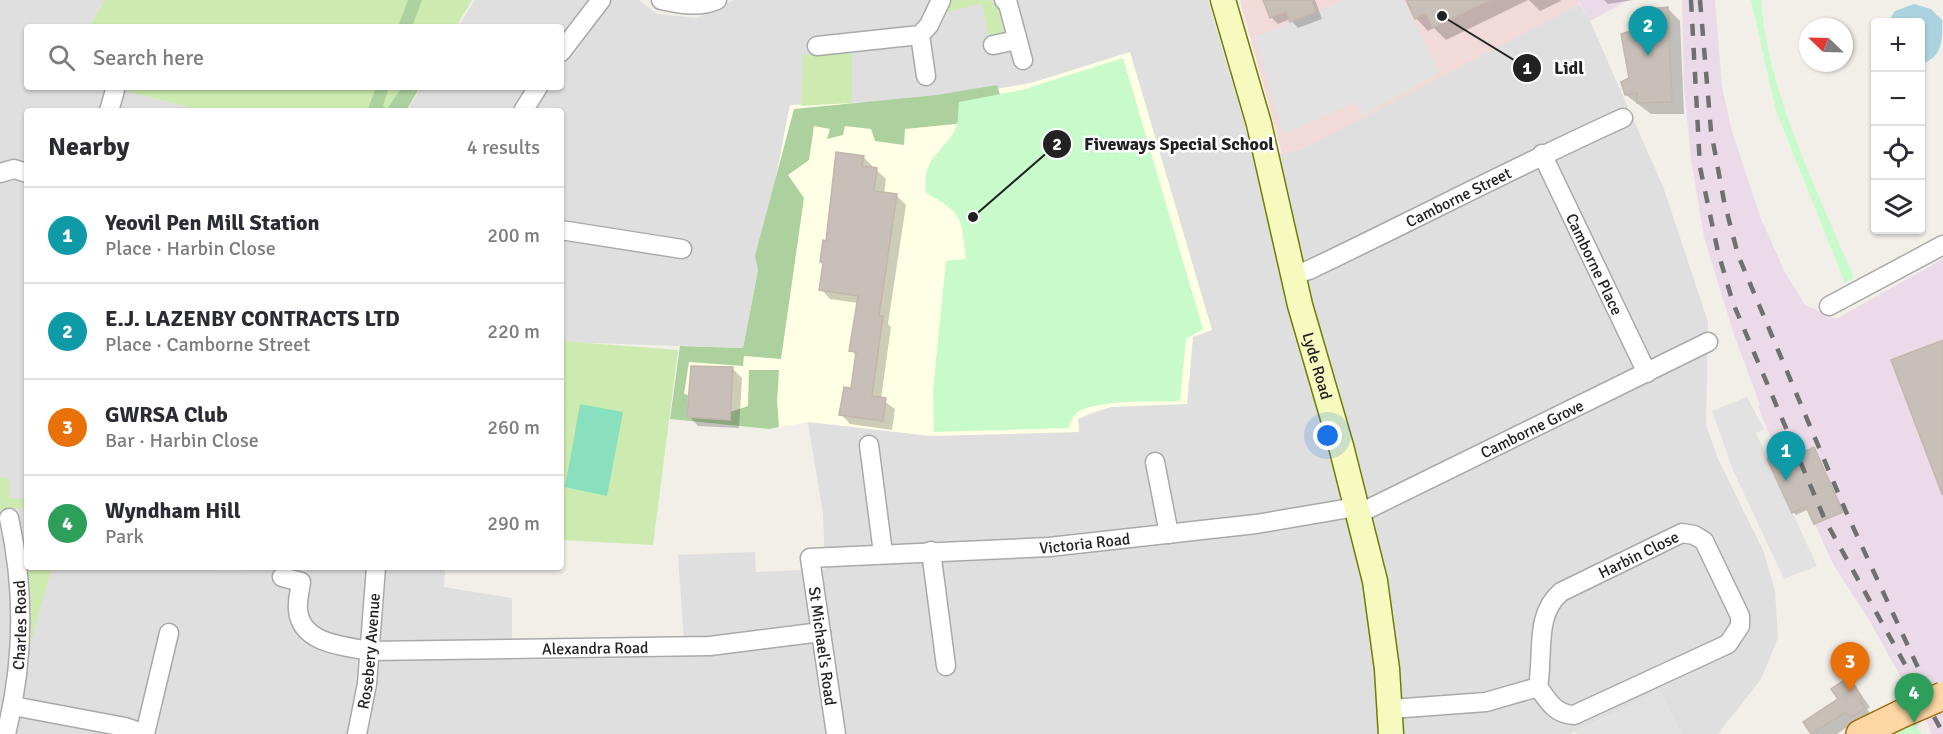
<!DOCTYPE html>
<meta charset="utf-8">
<style>
body{margin:0;font-family:Signika,sans-serif;background:#f7f7f7;color:#2b2b33}
.controls{position:absolute;right:18px;top:18px;display:grid;overflow:hidden;border-radius:6px;box-shadow:0 2px 4px #0004}
.controls button{width:54px;height:54px;display:grid;place-items:center;padding:0;border:0;border-bottom:2px solid #e1e1e2;background:#fff;color:#2b2b33;font:30px sans-serif}
.compass{position:absolute;left:1799px;top:18px;width:54px;height:54px;border-radius:50%;background:#fff;box-shadow:0 2px 4px #0004;rotate:293deg}
.you{position:absolute;left:1328px;top:436px;width:21px;height:21px;margin:-15px;border:4px solid #fff;border-radius:50%;background:#1a73e8;box-shadow:0 0 0 9px #1a73e833}
.badge{display:grid;place-items:center;width:39px;height:39px;border-radius:50%;background:#111827;color:#fff;font-size:20px;font-weight:700}
.pin{position:absolute;translate:-50% -50px;filter:drop-shadow(0 2px 3px #0008)}
.pin::after{content:'';position:absolute;top:32px;width:21px;height:18px;background:inherit;clip-path:polygon(0 0,100% 0,50% 100%)}
.list{margin:0;padding:0;list-style:none}
h2{display:flex;justify-content:space-between;align-items:center;height:78px;margin:0;padding:0 24px;font-size:26px}
h2 small{font-size:20px;font-weight:400;color:#7c7c81}
.list li{display:grid;grid-template-columns:39px 1fr auto;gap:18px;align-items:center;box-sizing:border-box;height:96px;padding:0 24px;border-top:2px solid #e1e1e2}
.list b{display:block;font-size:22px;white-space:nowrap}
.list p{margin:0;font-size:20px;white-space:nowrap;color:#7c7c81}
.list em{font-size:20px;font-style:normal;color:#7c7c81}
.icon{flex:none;width:33px;height:33px;fill:none;stroke:currentColor;stroke-width:2;stroke-linecap:round;stroke-linejoin:round}
.map{position:relative;flex:none;width:1943px;height:734px;overflow:hidden}
.search{position:absolute;background:#fff;box-shadow:0 2px 4px #0004;left:24px;top:24px;width:540px;height:66px;display:flex;align-items:center;gap:15px;box-sizing:border-box;padding:0 21px;border-radius:6px;color:#7c7c81;font-size:22px}
.panel{position:absolute;background:#fff;box-shadow:0 2px 4px #0004;left:24px;top:108px;width:540px;height:462px;border-radius:6px}
.map>svg:first-child{display:block}
.residential{fill:#e0dfdf}
.commercial{fill:#f2dad9}
.industrial{fill:#ebdbe8}
.education{fill:#ffffe5}
.grass{fill:#cdebb0}
.forest{fill:#add19e}
.park{fill:#c8facc}
.pitch{fill:#88e0be}
.parking{fill:#e2e2e2}
.water{fill:#aad3df}
.shadow{fill:#0003}
.building{fill:#c7bfb8;stroke:#c4b6ab;stroke-width:1.5}
.lines{fill:none;stroke-linecap:round;stroke-linejoin:round}
.street-casing{stroke:#a9a9a9;stroke-width:21}
.secondary-casing{stroke:#707d05;stroke-width:27}
.primary-casing{stroke:#a06b00;stroke-width:30}
.street{stroke:#fff;stroke-width:18}
.secondary{stroke:#f7fabf;stroke-width:24}
.primary{stroke:#fcd6a4;stroke-width:27}
.rail{stroke:#707070;stroke-width:4.5;stroke-dasharray:12 12;stroke-linecap:butt}
.primary-bridge-casing{stroke:#a06b00;stroke-width:30;stroke-linecap:butt}
.primary-bridge{stroke:#fcd6a4;stroke-width:27}
.labels{text-anchor:middle;stroke-width:5;stroke-linejoin:round;paint-order:stroke}
.street-label{font-size:16px;fill:#222;stroke:#fff}
.leader{fill:none;stroke:#222;stroke-width:2}
.callout-dot{fill:#222;stroke:#fff;stroke-width:2}
.mark-label{font-size:18px;text-anchor:middle;font-weight:bold;fill:#fff}
.callout-label{font-size:18px;text-anchor:middle;font-weight:bold;fill:#222;stroke:#fff;stroke-width:5;stroke-linejoin:round;paint-order:stroke}
</style>
<div class="map">
<svg width="1943" height="734" viewBox="0 0 1943 734">
<rect width="100%" height="100%" fill="#f2efe9"/>
<path class="residential" d="M0,0H105L89,27H27V87H111L203,111H27V567H445L444,587L512,598V660L685,657L678,555L755,552L756,572L825,569L823,514L808,422L1079,432L1078,419L1111,407L1193,337L1212,329L1031,83L936,100L790,105L743,348L561,342V111H407L421,87H561V27H458L475,0H639L657,14L697,18L734,0H1208L1255,160L1303,148L1579,4L1590,21L1664,189L1708,322L1706,425L1718,459L1763,550L1775,590L1778,638L1761,679L1718,734H1681L1660,692L1570,734H0Z"/>
<path class="commercial" d="M1240,0H1578L1579,4L1361,119L1303,148L1282,154Z"/>
<g class="industrial">
<path d="M1578,0H1629L1590,21Z"/>
<path d="M1682,0H1715L1722,87L1732,131L1761,219L1785,272L1805,305L1836,319L1943,259V734H1932L1908,679L1903,681L1869,620L1833,564L1807,507L1792,513L1767,459L1777,454L1758,406L1760,405L1733,332L1704,237L1691,159L1684,87Z"/>
</g>
<path class="education" d="M1130,52L1212,330L1193,337L1187,404L1111,407L1092,412L1078,419L1079,432L931,436L808,422L769,429L670,419L680,346L743,348L790,105L936,100L1031,83Z"/>
<g class="grass">
<path d="M105,0H410L400,27H89Z"/>
<path d="M412,0H472L456,27H401Z"/>
<path d="M946,0H987L997,4L1005,37L989,38L982,3L940,14Z"/>
<path d="M831,53L852,54V103L801,106L803,55Z"/>
<path d="M111,87H376L367,111H203Z"/>
<path d="M378,87H419L405,111H369Z"/>
<path d="M561,341L678,350L653,545L561,540Z"/>
<path d="M0,477L10,479L9,498L23,499L27,493V507L0,510Z"/>
<path d="M28,567H52L30,645Z"/>
</g>
<g class="forest">
<path d="M408,0H422L412,27H398Z"/>
<path d="M997,85L1004,107L996,120L905,129L904,145L875,141L871,129L845,126L843,135L827,139L830,129L814,126L809,160L788,175L804,198L781,359L744,356L743,366L689,362L684,394L688,395L687,417L730,412L748,406L749,370H779L777,401L779,427L769,429L670,419L680,346L743,348L758,270L755,256L794,109L937,95Z"/>
<path d="M376,87H389L383,106L387,109L402,87H420L406,111H367Z"/>
</g>
<g class="park">
<path d="M1751,0H1761C1769,98 1817,189 1854,278L1845,283L1776,111Z"/>
<path d="M1123,58L1203,329L1186,339L1180,401C1156,402 1097,399 1078,412C1072,416 1071,422 1069,428L934,432L933,390L946,261L966,259C961,217 964,214 926,193C922,158 940,156 955,130C959,123 958,110 959,102L1022,90Z"/>
<path d="M1919,719L1916,727L1922,734H1888Z"/>
</g>
<path class="pitch" d="M580,404L623,412L607,496L565,487Z"/>
<g class="parking">
<path d="M1343,0H1403L1440,72L1362,116L1355,102L1283,134L1255,37Z"/>
<path d="M1747,397L1764,429L1756,433L1817,566L1784,579L1733,470L1712,411Z"/>
<path d="M191,567H248L247,574Z"/>
<path d="M1660,692L1681,734H1576L1575,732Z"/>
</g>
<path class="water" d="M1914,4L1931,9L1942,20C1943,40 1942,58 1921,64L1920,22H1888L1895,11Z"/>
<g class="shadow">
<path d="M1265,0H1315L1322,19L1298,28L1290,19L1278,24L1271,17Z"/>
<path d="M1407,0H1528L1446,40L1434,28L1428,31L1416,18Z"/>
<path d="M1529,0H1560L1561,1L1540,11Z"/>
<path d="M1604,0H1633L1608,4Z"/>
<path d="M1667,8L1680,21L1684,114H1651L1626,95L1639,30Z"/>
<path d="M863,157L886,179L884,194L896,195L906,205L888,324L891,327L881,399L895,409L892,430L850,424L841,414L852,390L857,357L851,350L858,303L830,299L821,289L824,265L821,262Z"/>
<path d="M733,369L742,378L739,428L698,426L689,416Z"/>
<path d="M1814,449L1843,510L1815,522L1809,509L1796,515L1793,512L1790,450L1795,458Z"/>
<path d="M1849,679L1870,707L1867,709L1873,718L1856,721L1837,734H1813L1805,723L1840,700Z"/>
</g>
<g class="building">
<path d="M1263,0H1314L1312,2L1316,12L1290,22L1286,12L1270,18Z"/>
<path d="M1406,0H1491L1432,28L1426,14L1415,19Z"/>
<path d="M1668,7L1672,102L1637,103V93L1625,95L1621,82L1629,78L1621,34L1637,29V16L1647,9Z"/>
<path d="M836,152L864,156L862,166L877,168L874,191L897,194L879,316H883L872,396L886,398L883,421L839,415L844,387L851,388L856,352L849,351L858,296L819,290L823,263L820,262L823,240L826,241Z"/>
<path d="M1943,340V494H1942L1891,360Z"/>
<path d="M691,366L733,367L730,420L687,417Z"/>
<path d="M1814,447L1843,512L1814,524L1806,507L1792,513L1767,459L1790,449L1794,457Z"/>
<path d="M1849,677L1862,697L1859,699L1865,708L1850,718L1846,712L1811,734L1803,722L1838,699L1831,689Z"/>
</g>
<g class="lines">
<g class="street-casing">
<g id="street">
<path d="M661,0C679,4 699,8 717,0"/>
<path d="M1004,0L1008,4L1023,60"/>
<path d="M920,35L926,76"/>
<path d="M993,45L1017,40"/>
<path d="M817,46L920,35L929,25L941,0"/>
<path d="M561,52L601,0"/>
<path d="M109,111L115,90"/>
<path d="M523,111L538,87"/>
<path id="s1" d="M1542,154L1647,373"/>
<path d="M0,173L14,169L27,173"/>
<path d="M561,230L682,249"/>
<path id="s2" d="M1293,275L1309,270C1414,220 1517,166 1623,118"/>
<path d="M1829,306L1943,245"/>
<path d="M869,445L883,553"/>
<path d="M1155,462L1169,534"/>
<path id="s3" d="M1356,515L1708,342"/>
<path d="M931,551L946,666"/>
<path id="s4" d="M282,577L301,582C300,591 297,601 298,610C301,644 344,646 370,651L710,646L821,632"/>
<path d="M13,706L125,727L145,734L169,633"/>
<path id="s5" d="M1391,709L1486,702L1538,687C1544,653 1534,615 1561,592L1682,533L1694,535L1704,541L1740,616V626L1728,644L1574,715C1555,714 1549,702 1538,687"/>
<path id="s6" d="M6,734C24,662 25,590 9,518"/>
<path id="s7" d="M357,734L367,684L376,567"/>
<path id="s8" d="M836,734L810,558L1049,547L1256,524L1356,507"/>
</g>
</g>
<g class="secondary-casing">
<g id="secondary">
<path id="s9" d="M1223,0L1259,124L1300,305L1341,446L1375,581L1387,669L1391,734"/>
</g>
</g>
<g class="primary-casing">
<path id="primary" d="M1860,734L1901,714"/>
</g>
<use href="#street" class="street"/>
<use href="#secondary" class="secondary"/>
<use href="#primary" class="primary"/>
<g class="rail">
<path d="M1691,0L1700,167L1718,252L1733,303L1825,520L1943,733"/>
<path d="M1700,0L1711,131L1724,201L1738,255L1847,514L1933,700"/>
</g>
<g class="primary-bridge-casing">
<path id="primary-bridge" d="M1901,714L1943,696"/>
</g>
<use href="#primary-bridge" class="primary-bridge"/>
</g>
<g class="labels">
<g class="street-label">
<text dy="6" stroke="none"><textPath href="#s2" startOffset="183">Camborne Street</textPath></text>
<text dy="6" stroke="none"><textPath href="#s1" startOffset="122">Camborne Place</textPath></text>
<text dy="6" stroke="none"><textPath href="#s9" startOffset="378">Lyde Road</textPath></text>
<text dy="6" stroke="none"><textPath href="#s3" startOffset="196">Camborne Grove</textPath></text>
<text dy="6" stroke="none"><textPath href="#s8" startOffset="453">Victoria Road</textPath></text>
<text dy="6" stroke="none"><textPath href="#s5" startOffset="336">Harbin Close</textPath></text>
<text dy="6" stroke="none"><textPath href="#s6" startOffset="110">Charles Road</textPath></text>
<text transform="translate(823 646) rotate(82)" y="6">St Michael's Road</text>
<text dy="6" stroke="none"><textPath href="#s4" startOffset="363">Alexandra Road</textPath></text>
<text dy="6" stroke="none"><textPath href="#s7" startOffset="84">Rosebery Avenue</textPath></text>
</g>
</g>
<path class="leader" d="M1442 16L1527 68M973 217L1057 144"/>
<g class="callout-dot">
<circle cx="1442" cy="16" r="6"/>
<circle cx="973" cy="217" r="6"/>
<circle cx="1527" cy="68" r="15"/>
<circle cx="1057" cy="144" r="15"/>
</g>
<g class="mark-label">
<text x="1527" y="74">1</text>
<text x="1057" y="150">2</text>
</g>
<g class="callout-label">
<text x="1569" y="74">Lidl</text>
<text x="1179" y="150">Fiveways Special School</text>
</g>
</svg>
<div class="controls">
<button>+</button>
<button>−</button>
<button><svg class="icon" aria-label="locate" viewBox="0 0 24 24"><circle cx="12" cy="12" r="6"/><path d="M12 2v4M12 18v4M2 12h4M18 12h4"/></svg></button>
<button><svg class="icon" aria-label="layers" viewBox="0 0 24 24"><path d="M12 4l9 5-9 5-9-5zM3 14l9 5 9-5"/></svg></button>
</div>
<svg class="compass" viewBox="-18 -18 36 36"><path d="M0-13l5 13h-10z" fill="#e53935"/><path d="M0 13l5-13h-10z" fill="#7c7c81"/></svg>
<div class="you"></div>
<div class="pin badge" style="left:1786px;top:481px;background:#0f9aa8">1</div>
<div class="pin badge" style="left:1648px;top:56px;background:#0f9aa8">2</div>
<div class="pin badge" style="left:1850px;top:692px;background:#e8710a">3</div>
<div class="pin badge" style="left:1914px;top:723px;background:#2e9e5b">4</div>
<div class="search"><svg class="icon" aria-label="search" viewBox="0 0 24 24"><circle cx="10" cy="10" r="6"/><path d="M15 15l6 6"/></svg>Search here</div>
<section class="panel">
<h2>Nearby<small>4 results</small></h2>
<ul class="list">
<li><span class="badge" style="background:#0f9aa8">1</span><div><b>Yeovil Pen Mill Station</b><p>Place · Harbin Close</p></div><em>200 m</em></li>
<li><span class="badge" style="background:#0f9aa8">2</span><div><b>E.J. LAZENBY CONTRACTS LTD</b><p>Place · Camborne Street</p></div><em>220 m</em></li>
<li><span class="badge" style="background:#e8710a">3</span><div><b>GWRSA Club</b><p>Bar · Harbin Close</p></div><em>260 m</em></li>
<li><span class="badge" style="background:#2e9e5b">4</span><div><b>Wyndham Hill</b><p>Park</p></div><em>290 m</em></li>
</ul>
</section>
</div>
